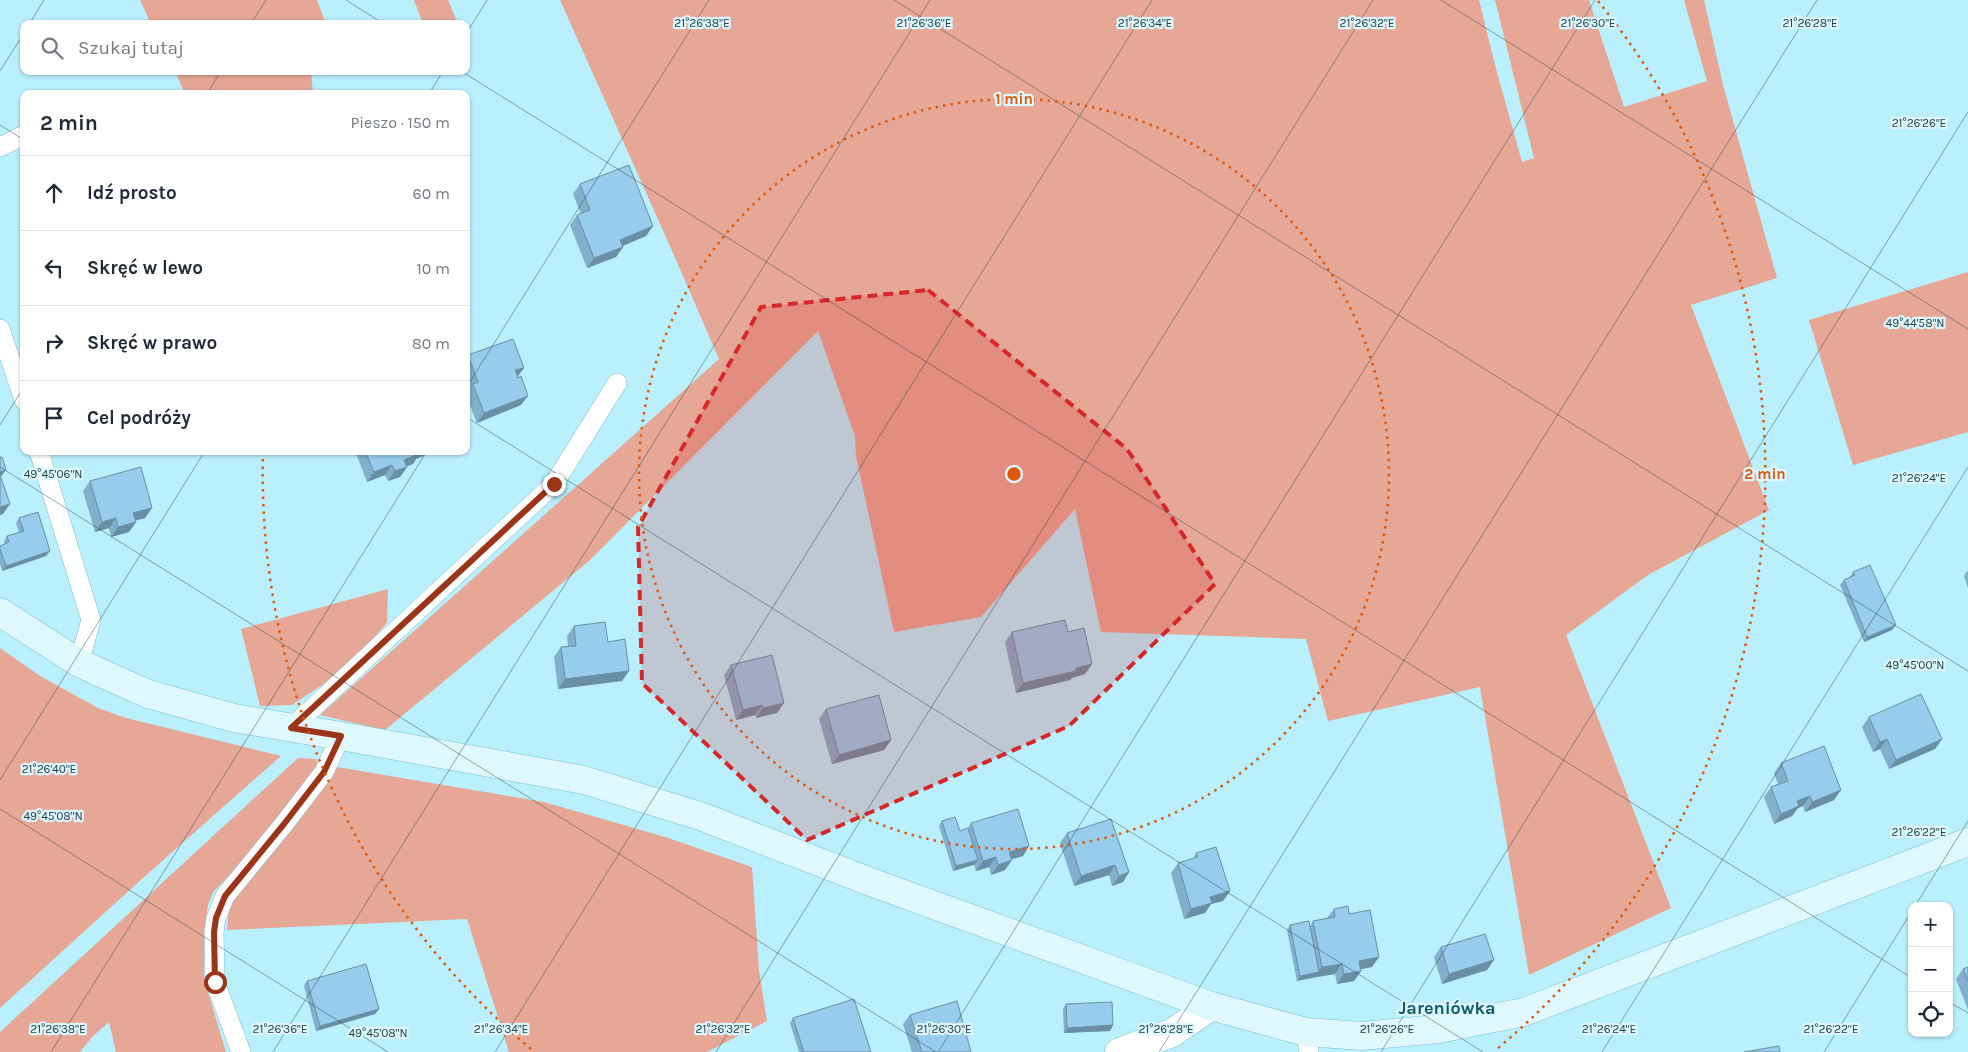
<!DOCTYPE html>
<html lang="pl">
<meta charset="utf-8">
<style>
body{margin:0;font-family:Karla,sans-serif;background:#f6f6f7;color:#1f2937}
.controls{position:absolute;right:15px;bottom:15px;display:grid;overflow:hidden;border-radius:10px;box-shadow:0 1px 4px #0004}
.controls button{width:45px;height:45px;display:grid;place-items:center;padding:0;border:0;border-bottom:1px solid #e0e1e3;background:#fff;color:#1f2937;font:25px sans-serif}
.stop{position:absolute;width:15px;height:15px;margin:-11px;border:4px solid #9c3419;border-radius:50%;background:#fff}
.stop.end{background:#9c3419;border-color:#fff;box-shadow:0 1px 5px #0008}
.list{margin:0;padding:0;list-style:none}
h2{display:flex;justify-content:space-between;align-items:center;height:65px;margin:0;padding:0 20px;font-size:21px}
h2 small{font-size:16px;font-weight:400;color:#747a83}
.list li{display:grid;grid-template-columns:32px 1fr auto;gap:15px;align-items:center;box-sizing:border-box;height:75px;padding:0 20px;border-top:1px solid #e0e1e3}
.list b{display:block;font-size:19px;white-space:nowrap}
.list em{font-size:16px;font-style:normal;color:#747a83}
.icon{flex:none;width:28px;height:28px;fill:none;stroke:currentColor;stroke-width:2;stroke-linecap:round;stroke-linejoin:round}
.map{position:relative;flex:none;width:1968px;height:1052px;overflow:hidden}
.search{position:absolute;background:#fff;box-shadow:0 1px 4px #0004;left:20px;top:20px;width:450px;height:55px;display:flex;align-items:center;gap:12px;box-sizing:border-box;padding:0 18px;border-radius:10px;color:#747a83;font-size:19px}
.panel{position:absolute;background:#fff;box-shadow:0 1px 4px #0004;left:20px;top:90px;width:450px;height:365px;border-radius:10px}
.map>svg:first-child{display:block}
.green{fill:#e6a796}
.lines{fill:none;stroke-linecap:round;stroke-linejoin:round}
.lane-casing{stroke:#7dbfd0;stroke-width:20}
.street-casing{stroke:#7dbfd0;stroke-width:29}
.secondary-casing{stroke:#7dbfd0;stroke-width:29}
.lane{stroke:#fff;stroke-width:19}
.street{stroke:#fff;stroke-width:28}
.secondary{stroke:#dff8fe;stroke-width:28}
.wall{fill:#82afcb}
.shaded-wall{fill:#6a8fa5}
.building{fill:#97ccec;stroke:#6a8fa5}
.route{stroke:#9c3419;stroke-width:6}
.marked{fill:#d62828;fill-opacity:0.2;stroke:#d62828;stroke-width:4;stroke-dasharray:10 6;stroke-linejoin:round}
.ticks{fill:none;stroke:#254148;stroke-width:1;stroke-opacity:0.45}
.ring{fill:none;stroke:#de580f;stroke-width:2.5;stroke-dasharray:2.5 5}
.labels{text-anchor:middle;stroke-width:4.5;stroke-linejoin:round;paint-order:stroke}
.quarter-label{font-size:18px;font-weight:bold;fill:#105a69;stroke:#ddf7fe}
.ticks-label{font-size:12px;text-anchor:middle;fill:#254148;stroke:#ddf7fe;stroke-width:4.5;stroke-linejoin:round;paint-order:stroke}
.centre{fill:#de580f;stroke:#ddf7fe;stroke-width:2.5}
.ring-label{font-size:15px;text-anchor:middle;font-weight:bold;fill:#de580f;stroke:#ddf7fe;stroke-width:4.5;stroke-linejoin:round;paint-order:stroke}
</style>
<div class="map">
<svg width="1968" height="1052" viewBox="0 0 1968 1052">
<rect width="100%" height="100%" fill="#baeffd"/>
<g class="green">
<path d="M140,0H317L326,24H151Z"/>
<path d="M414,0H448L458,24H423Z"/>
<path d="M560,0H1479L1495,65L1522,162L1534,158L1495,0H1589L1624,107L1707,81L1684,0H1704L1723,85L1777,278L1691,305L1769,510L1648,575L1566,635L1671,908L1529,975L1480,687L1328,721L1306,639L1101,632L1075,509L981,617L894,632L856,456L855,436L818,331L589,561L385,730L320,715L719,359L673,253Z"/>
<path d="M175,71H311L313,94H185Z"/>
<path d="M1968,272V432L1853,465L1809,320Z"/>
<path d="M388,589L387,623L343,671L292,705L260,706L241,629Z"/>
<path d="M0,648L40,676L98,708L126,718L281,756L144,877L0,1008Z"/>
<path d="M298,758L316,759L318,764L315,771L260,844L213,892L208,905L204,934V979L226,1052H116L109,1022L93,1036L80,1052H0V1032Z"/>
<path d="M331,766L544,802L665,837L752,867L759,970L767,1021L707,1052H509L467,919L227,930L229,907Z"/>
</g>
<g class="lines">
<g class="lane-casing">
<g id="lane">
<path d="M0,147L24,135"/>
<path d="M0,329L24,400"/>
<path d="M39,451L91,620L79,663"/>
<path d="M291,728L554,484L617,383"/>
<path d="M1306,1032L1309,1052"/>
<path d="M241,1052L215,982L214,932L216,918L225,896L284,824L324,772L341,736"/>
</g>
</g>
<g class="street-casing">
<path id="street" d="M1119,1052L1172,1033L1211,1006"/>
</g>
<g class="secondary-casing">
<path id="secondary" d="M0,612L79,663L148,694L234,718L341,736L584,780L703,817L868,881L1211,1006L1306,1032L1362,1036L1438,1029L1524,1012L1968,842"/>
</g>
<use href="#lane" class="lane"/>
<use href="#street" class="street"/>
<use href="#secondary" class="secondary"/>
</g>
<g class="wall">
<path d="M580,184L646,236L622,246L623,247L616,257L587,268L570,225L577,215L581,214L573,194Z"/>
<path d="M468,355L524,368L518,376L521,405L477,423L466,395V393L470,388L466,379V358Z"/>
<path d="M355,451H428L425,455L416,459L413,464L407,466V467L400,477L388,481L385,475L367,482Z"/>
<path d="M90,481L152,508L145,518L136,520V522L129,532L111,537L109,528L95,532L83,491Z"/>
<path d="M19,518L46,556L2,571L0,564V546L5,544L4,541L7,536L19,532L16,523Z"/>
<path d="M1967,571H1968V588L1964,576Z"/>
<path d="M1853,572L1892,630L1864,642L1840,585L1844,580L1850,577Z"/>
<path d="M574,626L608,642L622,681L558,689L554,657L561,647L568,646L567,636Z"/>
<path d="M1012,632H1068L1092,664L1085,674L1072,678L1070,680L1016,693L1005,642Z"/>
<path d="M731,665L777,713L756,718L755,715L736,720L724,675Z"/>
<path d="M826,709L891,740L884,750L832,764L819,719Z"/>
<path d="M1869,717L1942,739L1935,749L1889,769L1880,749L1873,752L1862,727Z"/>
<path d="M1781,763L1834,800L1805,812L1803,806L1798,808L1792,816L1774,824L1764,797L1771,787L1778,784L1774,773Z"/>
<path d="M942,821L960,831L968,828L971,823L1029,846L1023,856L1011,859L1012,860L1005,870L991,875L989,867L976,871L974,864L953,871L939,826Z"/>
<path d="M1067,833L1129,872L1123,882L1112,886L1109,875L1074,886L1060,843Z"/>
<path d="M1196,853L1230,891L1223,901L1211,904L1205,913L1184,919L1171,873L1178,863L1193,859Z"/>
<path d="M1334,909L1349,914L1372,967L1361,969V971L1354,981L1337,984L1335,974L1297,981L1287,930L1290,925L1310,926L1313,921L1327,918Z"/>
<path d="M1441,947L1494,960L1487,970L1442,984L1434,957Z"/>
<path d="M1968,967V1010L1956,979L1963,969Z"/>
<path d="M307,981L379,1009L375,1014L316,1031L304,986Z"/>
<path d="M1066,1004L1113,1025L1110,1031L1064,1033L1063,1009Z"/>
<path d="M910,1015L971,1052H912L903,1024Z"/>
<path d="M793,1018L871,1052H799L790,1023Z"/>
</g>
<g class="shaded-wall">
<path d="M653,226L646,236L613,250L620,240Z"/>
<path d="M623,247L616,257L587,268L594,258Z"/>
<path d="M524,368L517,377L515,370Z"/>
<path d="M528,396L521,405L477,423L484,413Z"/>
<path d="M75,451H82L73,454Z"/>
<path d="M418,451H428L425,455L416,459L413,464L397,470L404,460Z"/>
<path d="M392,465L385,475L367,482L374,472Z"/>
<path d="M407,467L400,477L388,481L395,471Z"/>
<path d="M6,470L0,478V472Z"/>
<path d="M10,504L3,514L0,515V507Z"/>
<path d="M152,508L145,518L126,523L133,513Z"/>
<path d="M116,518L109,528L95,532L102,522Z"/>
<path d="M136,522L129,532L111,537L118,527Z"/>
<path d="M50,551L46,556L2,571L6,566Z"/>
<path d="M1896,625L1892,630L1864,642L1867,637Z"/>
<path d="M1092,664L1085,674L1072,678L1070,680L1016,693L1023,683Z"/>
<path d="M629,671L622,681L558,689L565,679Z"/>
<path d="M784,703L777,713L756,718L763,708Z"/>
<path d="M762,705L755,715L736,720L743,710Z"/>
<path d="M1887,739L1880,749L1873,752L1880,742Z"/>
<path d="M1942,739L1935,749L1889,769L1896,760Z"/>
<path d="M891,740L884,750L832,764L839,755Z"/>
<path d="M1841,790L1834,800L1805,812L1812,802Z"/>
<path d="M1810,796L1803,806L1798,808L1792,816L1774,824L1781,814L1797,801Z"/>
<path d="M1029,846L1023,856L1002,862L1009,852Z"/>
<path d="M996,857L989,867L976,871L983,861Z"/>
<path d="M978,860L974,865L953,871L956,866Z"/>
<path d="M1012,860L1005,870L991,875L998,865Z"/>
<path d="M1115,865L1109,875L1074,886L1081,876Z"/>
<path d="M1129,872L1123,882L1112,886L1119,876Z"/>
<path d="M1230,891L1223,901L1211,904L1205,913L1184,919L1191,909L1210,897Z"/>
<path d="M1379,957L1372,967L1352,971L1359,961Z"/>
<path d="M1494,960L1487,970L1442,984L1449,974Z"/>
<path d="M1342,964L1335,974L1315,977L1322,967Z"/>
<path d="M1361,971L1354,981L1337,984L1344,974Z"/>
<path d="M1319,972L1315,977L1297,981L1300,976Z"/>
<path d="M379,1009L375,1014L316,1031L320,1026Z"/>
<path d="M1113,1025L1110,1031L1064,1033L1067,1028Z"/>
</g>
<g class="building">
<path d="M629,165L653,226L620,240L623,247L594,258L577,215L590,210L580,184Z"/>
<path d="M513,339L524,368L515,370L518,378L521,376L528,396L484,413L473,384L478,382L468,355Z"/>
<path d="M365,451H419V454L404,460L407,467L395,471L392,465L374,472Z"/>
<path d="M0,457H2L6,470L0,472Z"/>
<path d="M141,467L152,508L133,513L136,522L118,527L116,518L102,522L90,481Z"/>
<path d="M0,475L10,504L0,507Z"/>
<path d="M38,512L50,551L6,566L0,549V546L9,542L7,536L24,531L19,518Z"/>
<path d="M1870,565L1896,625L1867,637L1844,580L1855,575L1853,572Z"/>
<path d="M1065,620L1068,632L1084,628L1092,664L1076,668V671L1023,683L1012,632Z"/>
<path d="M605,622L608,642L625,639L629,671L565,679L561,647L576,646L574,626Z"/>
<path d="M772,655L784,703L763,708L762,705L743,710L731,665Z"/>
<path d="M1921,694L1942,739L1896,760L1887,739L1880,742L1869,717Z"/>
<path d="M879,695L891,740L839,755L826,709Z"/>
<path d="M1824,746L1841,790L1812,802L1810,796L1797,801L1799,806L1781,814L1771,787L1788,781L1781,763Z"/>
<path d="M1018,809L1029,846L1009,852L1012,860L998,865L996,857L983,861L971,823Z"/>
<path d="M955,817L960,831L968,828L978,860L956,866L942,821Z"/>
<path d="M1111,819L1129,872L1119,876L1115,865L1081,876L1067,833Z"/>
<path d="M1216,847L1230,891L1210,897L1212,903L1191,909L1178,863L1198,857L1196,853Z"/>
<path d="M1348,906L1349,914L1370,910L1379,957L1359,961L1361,971L1344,974L1342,964L1322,967L1313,921L1335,917L1334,909Z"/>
<path d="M1309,921L1319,972L1300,976L1290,925Z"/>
<path d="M1485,934L1494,960L1449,974L1441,947Z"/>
<path d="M366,964L379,1009L320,1026L307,981Z"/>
<path d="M1968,967V981L1963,969Z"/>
<path d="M854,999L871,1052H804L793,1018Z"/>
<path d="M957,1001L971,1052H922L910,1015Z"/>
<path d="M1112,1002L1113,1025L1067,1028L1066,1004Z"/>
<path d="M1779,1046L1780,1052H1744Z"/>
</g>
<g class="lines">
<path class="route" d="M215,982L214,932L216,918L225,896L284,824L324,772L341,736L291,728L554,484"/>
</g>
<path class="marked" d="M928,290L1127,449L1215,584L1069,726L807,840L642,683L638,527L761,307Z"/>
<path class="ticks" d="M346,0L384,24M894,0L1968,671M1441,0L1968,329M29,24L44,0M251,24L266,0M466,34L487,0M0,71L24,33M461,71L1912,978M207,94L221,71M429,94L443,71M0,125L24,140M466,388L709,0M466,417L1483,1052M0,425L24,387M0,467L936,1052M0,780L205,451M0,809L388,1052M1915,906L1968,821M1949,1002L1968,1013M51,1052L427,451M273,1052L930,0M495,1052L1152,0M716,1052L1373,0M938,1052L1595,0M1159,1052L1817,0M1381,1052L1968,112M1602,1052L1968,467M1824,1052L1912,911"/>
<g class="ring">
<circle cx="1014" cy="474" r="375"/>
<path d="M531 1049A751 751 0 0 1 263 454M1598 1A751 751 0 0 1 1497 1049"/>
</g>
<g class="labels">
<g class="quarter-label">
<text x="1447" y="1014">Jareniówka</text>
</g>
</g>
<g class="ticks-label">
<text x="702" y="27">21°26'38"E</text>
<text x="924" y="27">21°26'36"E</text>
<text x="1145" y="27">21°26'34"E</text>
<text x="1367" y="27">21°26'32"E</text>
<text x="1588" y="27">21°26'30"E</text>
<text x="1810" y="27">21°26'28"E</text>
<text x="1919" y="127">21°26'26"E</text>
<text x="1915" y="327">49°44'58"N</text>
<text x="53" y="478">49°45'06"N</text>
<text x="1919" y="482">21°26'24"E</text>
<text x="1915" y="669">49°45'00"N</text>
<text x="49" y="773">21°26'40"E</text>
<text x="53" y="820">49°45'08"N</text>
<text x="1919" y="836">21°26'22"E</text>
<text x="58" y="1033">21°26'38"E</text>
<text x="280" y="1033">21°26'36"E</text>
<text x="501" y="1033">21°26'34"E</text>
<text x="723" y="1033">21°26'32"E</text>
<text x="944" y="1033">21°26'30"E</text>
<text x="1166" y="1033">21°26'28"E</text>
<text x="1387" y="1033">21°26'26"E</text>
<text x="1609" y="1033">21°26'24"E</text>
<text x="1831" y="1033">21°26'22"E</text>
<text x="378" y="1037">49°45'08"N</text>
</g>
<circle cx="1014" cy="474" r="8" class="centre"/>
<g class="ring-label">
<text x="1014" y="104">1 min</text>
<text x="1765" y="479">2 min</text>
</g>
</svg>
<div class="controls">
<button>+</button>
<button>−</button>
<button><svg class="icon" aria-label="locate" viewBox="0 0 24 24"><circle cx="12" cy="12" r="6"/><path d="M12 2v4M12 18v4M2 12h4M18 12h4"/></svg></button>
</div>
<div class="stop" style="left:215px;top:982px"></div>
<div class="stop end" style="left:554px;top:484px"></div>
<div class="search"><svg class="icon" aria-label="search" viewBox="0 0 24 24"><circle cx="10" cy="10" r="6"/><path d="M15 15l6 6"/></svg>Szukaj tutaj</div>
<section class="panel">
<h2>2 min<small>Pieszo · 150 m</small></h2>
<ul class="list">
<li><svg class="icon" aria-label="ahead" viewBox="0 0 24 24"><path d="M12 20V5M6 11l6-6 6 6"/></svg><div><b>Idź prosto</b></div><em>60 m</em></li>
<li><svg class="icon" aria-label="left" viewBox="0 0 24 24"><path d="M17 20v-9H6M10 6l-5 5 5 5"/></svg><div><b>Skręć w lewo</b></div><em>10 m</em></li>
<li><svg class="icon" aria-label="right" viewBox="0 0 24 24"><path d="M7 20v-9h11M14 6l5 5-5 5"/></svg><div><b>Skręć w prawo</b></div><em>80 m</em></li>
<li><svg class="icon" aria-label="arrive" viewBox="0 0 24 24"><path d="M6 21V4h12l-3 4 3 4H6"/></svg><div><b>Cel podróży</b></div></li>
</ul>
</section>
</div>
